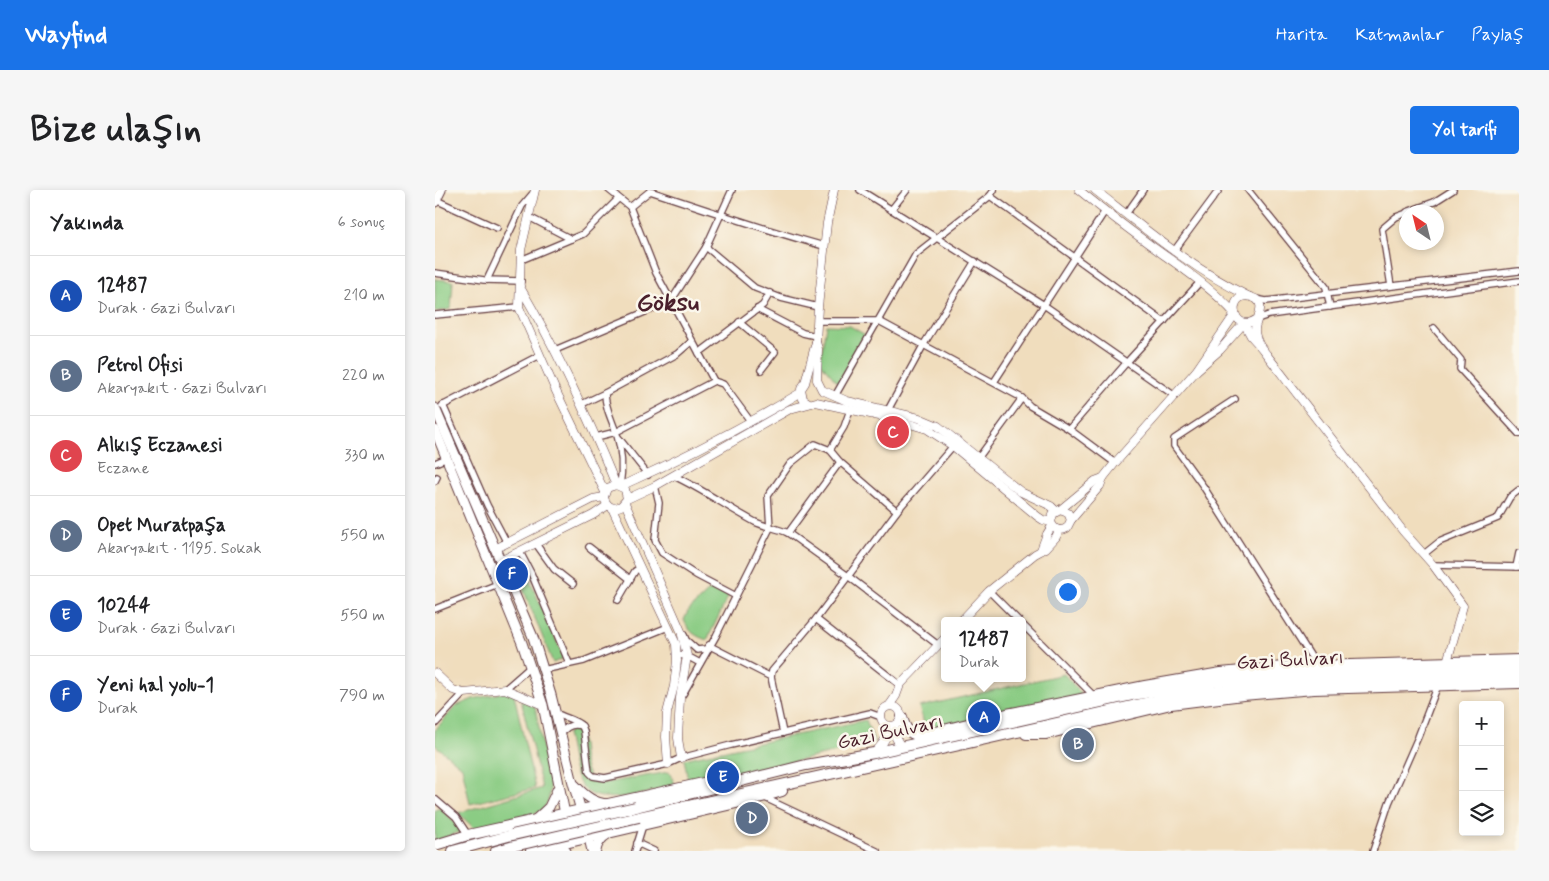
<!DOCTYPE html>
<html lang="tr">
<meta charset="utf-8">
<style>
body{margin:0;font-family:Mynerve,sans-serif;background:#f6f6f6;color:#202124}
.controls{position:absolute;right:15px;bottom:15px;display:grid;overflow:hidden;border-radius:5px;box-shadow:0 2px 8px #0003}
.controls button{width:45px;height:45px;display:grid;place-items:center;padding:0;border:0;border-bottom:1px solid #e0e0e0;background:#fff;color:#202124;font:25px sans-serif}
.compass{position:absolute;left:964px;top:15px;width:45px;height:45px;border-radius:50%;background:#fff;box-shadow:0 2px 8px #0003;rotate:325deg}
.you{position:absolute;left:632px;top:401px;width:18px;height:18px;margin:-12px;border:4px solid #fff;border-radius:50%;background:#1a73e8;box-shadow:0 0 0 8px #1a73e833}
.badge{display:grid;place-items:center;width:32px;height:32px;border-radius:50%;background:#1a73e8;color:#fff;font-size:16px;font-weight:700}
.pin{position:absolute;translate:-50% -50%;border:2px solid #fff;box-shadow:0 1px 5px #0006}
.popup{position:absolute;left:506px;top:427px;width:85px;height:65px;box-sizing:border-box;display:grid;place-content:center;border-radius:5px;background:#fff;filter:drop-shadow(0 1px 4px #0005);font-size:16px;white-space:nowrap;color:#757577}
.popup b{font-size:19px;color:#202124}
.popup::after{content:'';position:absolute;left:50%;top:100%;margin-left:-10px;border:10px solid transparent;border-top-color:#fff}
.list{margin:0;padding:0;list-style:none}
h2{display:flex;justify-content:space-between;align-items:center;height:65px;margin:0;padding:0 20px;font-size:21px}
h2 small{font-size:16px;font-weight:400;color:#757577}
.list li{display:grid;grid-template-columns:32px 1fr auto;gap:15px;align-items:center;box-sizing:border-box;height:80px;padding:0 20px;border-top:1px solid #e0e0e0}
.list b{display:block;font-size:19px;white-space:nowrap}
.list p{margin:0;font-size:16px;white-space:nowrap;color:#757577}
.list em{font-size:16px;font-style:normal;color:#757577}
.icon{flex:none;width:28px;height:28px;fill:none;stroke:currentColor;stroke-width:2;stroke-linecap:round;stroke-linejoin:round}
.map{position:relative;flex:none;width:1084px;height:661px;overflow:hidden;border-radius:5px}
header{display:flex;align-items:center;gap:30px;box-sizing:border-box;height:70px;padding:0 25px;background:#1a73e8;color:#fff}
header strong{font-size:24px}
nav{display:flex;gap:28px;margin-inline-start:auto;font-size:18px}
.intro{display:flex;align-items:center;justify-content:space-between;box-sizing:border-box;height:120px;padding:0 30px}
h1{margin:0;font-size:35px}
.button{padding:12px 22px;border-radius:5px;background:#1a73e8;color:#fff;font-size:18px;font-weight:700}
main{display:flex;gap:30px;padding:0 30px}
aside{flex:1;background:#fff;border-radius:5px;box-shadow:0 2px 8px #0003}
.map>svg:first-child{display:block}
.green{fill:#8bcc84;stroke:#6a7658}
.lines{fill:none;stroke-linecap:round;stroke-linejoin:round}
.street-casing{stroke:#633c41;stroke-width:8}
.secondary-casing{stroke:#633c41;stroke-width:9}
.primary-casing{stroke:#633c41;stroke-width:11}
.highway-casing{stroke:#633c41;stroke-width:12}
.street{stroke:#fff;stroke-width:5.5}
.secondary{stroke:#fff;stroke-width:8}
.primary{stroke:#fff;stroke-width:9}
.highway{stroke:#fff;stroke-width:10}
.highway-bridge-casing{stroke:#633c41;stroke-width:12;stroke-linecap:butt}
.highway-bridge{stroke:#fff;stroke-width:10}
.labels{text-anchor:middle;stroke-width:5;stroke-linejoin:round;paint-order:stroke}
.street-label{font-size:20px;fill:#4a1f2b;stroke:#fbf7ec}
.district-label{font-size:25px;font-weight:bold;fill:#4a1f2b;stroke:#fbf7ec}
</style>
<header>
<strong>Wayfind</strong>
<nav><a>Harita</a><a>Katmanlar</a><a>Paylaş</a></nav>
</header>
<div class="intro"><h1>Bize ulaşın</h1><a class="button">Yol tarifi</a></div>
<main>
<aside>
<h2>Yakında<small>6 sonuç</small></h2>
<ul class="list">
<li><span class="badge" style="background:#1a4fb4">A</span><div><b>12487</b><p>Durak · Gazi Bulvarı</p></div><em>210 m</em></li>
<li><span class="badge" style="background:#5c6f8a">B</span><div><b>Petrol Ofisi</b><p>Akaryakıt · Gazi Bulvarı</p></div><em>220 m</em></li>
<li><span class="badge" style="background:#e0444e">C</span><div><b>Alkış Eczanesi</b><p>Eczane</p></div><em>330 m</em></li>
<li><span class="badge" style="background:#5c6f8a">D</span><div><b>Opet Muratpaşa</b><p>Akaryakıt · 1195. Sokak</p></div><em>550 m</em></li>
<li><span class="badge" style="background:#1a4fb4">E</span><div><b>10244</b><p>Durak · Gazi Bulvarı</p></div><em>550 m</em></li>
<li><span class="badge" style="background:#1a4fb4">F</span><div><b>Yeni hal yolu-1</b><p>Durak</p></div><em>790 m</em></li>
</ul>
</aside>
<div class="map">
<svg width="1084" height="661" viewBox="0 0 1084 661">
<rect width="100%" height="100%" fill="#fbf7ec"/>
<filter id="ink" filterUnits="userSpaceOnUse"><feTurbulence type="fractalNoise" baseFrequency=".02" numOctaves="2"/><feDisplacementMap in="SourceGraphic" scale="10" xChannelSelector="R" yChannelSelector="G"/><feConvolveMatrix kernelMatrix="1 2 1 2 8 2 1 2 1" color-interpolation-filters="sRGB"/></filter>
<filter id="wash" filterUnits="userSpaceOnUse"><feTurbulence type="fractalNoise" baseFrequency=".0096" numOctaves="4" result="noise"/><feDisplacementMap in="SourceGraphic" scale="20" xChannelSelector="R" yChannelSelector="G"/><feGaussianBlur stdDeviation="1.12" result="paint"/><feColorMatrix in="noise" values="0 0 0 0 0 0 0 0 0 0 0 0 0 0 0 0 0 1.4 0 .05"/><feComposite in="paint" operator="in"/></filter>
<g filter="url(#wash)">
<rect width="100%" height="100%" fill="#f0ddbd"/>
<g class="green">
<path d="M0,89L18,91L16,119L0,122Z"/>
<path d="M391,135L415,136L432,146L406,197L385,172Z"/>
<path d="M87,373L129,468L118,473L79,376Z"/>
<path d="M278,397L294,405L272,450C260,446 254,442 249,430L253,421Z"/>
<path d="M629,484L649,507L491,540L484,517Z"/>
<path d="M70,502L79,504L100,598L35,614L27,577L0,555V540L21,516L38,509Z"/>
<path d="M86,510L100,517L115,595C115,603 114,611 109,618C98,629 57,636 41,640L23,623L107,598Z"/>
<path d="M431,530L440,553L307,584L303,582L266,591L253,590L249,569Z"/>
<path d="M136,540H142C152,557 143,574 159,592L170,593L234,582L241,596C218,601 161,620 146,595C137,581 136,560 132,544Z"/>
<path d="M6,618L27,641L0,651V620Z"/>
</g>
</g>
<g filter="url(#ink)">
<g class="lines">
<g class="street-casing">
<g id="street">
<path d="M174,0L195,17L221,83L279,191L288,194L316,232"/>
<path d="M425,0L609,115L740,206"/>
<path d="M813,0L891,97L895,117"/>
<path d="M555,6L729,132"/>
<path d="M1,10L62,38"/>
<path d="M195,17L215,1C273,20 330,40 389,56"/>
<path d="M456,20L472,0"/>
<path d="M972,22L999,12L1018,0"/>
<path d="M691,24L708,0"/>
<path d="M94,27L136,49L148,44L183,9"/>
<path d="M271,57L320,98L346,108L383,117"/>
<path d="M739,61L784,0"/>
<path d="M86,70L136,49"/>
<path d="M0,83L49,90L86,91"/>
<path d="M52,90L87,16L99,2"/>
<path d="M956,96L947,39L961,27L972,23"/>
<path d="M821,109L831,111L1084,81"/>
<path d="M322,119L368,143L381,146"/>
<path d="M0,125L84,117"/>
<path d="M822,129L834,125L1084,91"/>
<path d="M382,131H444L587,208L595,216L634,239L680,273"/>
<path d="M304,132L340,162L326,180"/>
<path d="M999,138L1026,170L1025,179L1084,244"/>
<path d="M120,160L236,111L271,57L297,0"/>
<path d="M264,163L328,115L335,103"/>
<path d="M559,192L670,21"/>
<path d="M400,206L481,64L555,6L559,0"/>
<path d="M800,209L739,249V256L768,296L882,476"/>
<path d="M147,214L170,203"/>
<path d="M8,215L52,315L72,353"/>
<path d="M7,216L105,165"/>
<path d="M415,220L409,237L395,260L405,272L462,321"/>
<path d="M453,220L489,154L540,71"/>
<path d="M634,239L692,172L765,92"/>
<path d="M161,247L181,242L279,191"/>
<path d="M183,247L213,285"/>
<path d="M544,267L587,208"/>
<path d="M0,273L12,268"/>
<path d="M239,286C267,299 292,317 320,332C331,337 342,338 353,343L413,386L503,455"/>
<path d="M0,291L2,287"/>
<path d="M185,296C188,278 187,262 182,245C177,230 170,218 170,203L242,164L257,151"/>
<path d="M220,296L224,313L220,350L227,363L261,385L301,406"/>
<path d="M353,343L405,272"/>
<path d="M101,354L119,379L138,394"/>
<path d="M154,357L195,389"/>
<path d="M85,362L96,383L134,473"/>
<path d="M989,364L1004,352L1063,328L1075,307L1084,300"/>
<path d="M998,375L1084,377"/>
<path d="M1081,377L1084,363"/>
<path d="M554,401L584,431"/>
<path d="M183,410L200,381L205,378"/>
<path d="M0,419L63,394"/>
<path d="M381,429L465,495"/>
<path d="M588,435L659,506"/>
<path d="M249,445L251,450L262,460L271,459L274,455"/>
<path d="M275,456L336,487"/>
<path d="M242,465L252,466L265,473"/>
<path d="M108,480L149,471L233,437"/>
<path d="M70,499L94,478"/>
<path d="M248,504L281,446L335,338L333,306L355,274L380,254L395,260"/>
<path d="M121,523C129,528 140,529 147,536C138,533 131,536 126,544"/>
<path d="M0,534L29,503"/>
<path d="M147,536L149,541L154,582L158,586L170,588L233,574L246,568L296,555L435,523L446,527"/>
<path d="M348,543L336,487L337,481L381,429L462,321L518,256"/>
<path d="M328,607L442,661"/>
<path d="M0,609L21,627L33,645"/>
<path d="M202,653L219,661"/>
<path d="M200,661L208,635"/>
<path d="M938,661L954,613L983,547L1003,495"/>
</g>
</g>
<g class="secondary-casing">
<g id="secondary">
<path d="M100,0L86,60L84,117L120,199L170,302"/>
<path d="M399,0L392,33L383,117L381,152L383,159L382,190L387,200L412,211L484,228L503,236L586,302L616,316L621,321"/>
<path d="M644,0C672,23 700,44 729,65C754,83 780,101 800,124L761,181L785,160L809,133L816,146L825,156C823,152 820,146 820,141C819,130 835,112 816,107C791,100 796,146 822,129"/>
<path d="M660,0C709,38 757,79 813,106"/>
<path d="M85,97C122,160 153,227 181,295"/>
<path d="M825,156L968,341L998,375L1028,416L1012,472"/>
<path d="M374,213L368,209L366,199L370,193L381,152"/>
<path d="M186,296C248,268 307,238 365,203"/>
<path d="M192,309L190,299L181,295L172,298L169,307C171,316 177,320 186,316L192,309L220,296L355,219L381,212L458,229L492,239L518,256L602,326L608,330L616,332C619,340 625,342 632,338L636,330L633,323L625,320L618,324L616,332"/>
<path d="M190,313L246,441L252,466L245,508L243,548L246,568"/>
<path d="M177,318L241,454L242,471L239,496L232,523L231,547L233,574"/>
<path d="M625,320L660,291L668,288"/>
<path d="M636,330L665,296L668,288L680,273L761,181"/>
<path d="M60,359L158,309L169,307"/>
<path d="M606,360L612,344L617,336"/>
<path d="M65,371L158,325L173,315"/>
<path d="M526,431L554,401L600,364L611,358L621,347L624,340"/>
<path d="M0,483L18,500L29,503L70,499L108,515"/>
<circle cx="456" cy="526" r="10"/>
<path d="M454,516L461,506L465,495L510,448"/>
<path d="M459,536L461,548L466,557"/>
<path d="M440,562C449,553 455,545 449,533"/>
</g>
</g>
<g class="primary-casing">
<g id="primary">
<path d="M0,12L6,0"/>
<path d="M0,218L98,447L116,505L138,593L154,648L157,661"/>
<path d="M0,240L87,453L108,515L131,629"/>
<path d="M140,595C150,606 159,613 173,614"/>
<path d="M100,630L114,617L123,598"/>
<path d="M117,657L123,656L131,661"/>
<path d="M161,661C162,653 166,648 173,644"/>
</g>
</g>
<g class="highway-casing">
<g id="highway">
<path d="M467,527C470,539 473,543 485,546L572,524L710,496L786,483L848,477L1084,470"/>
<path d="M591,544H611L736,514L808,505L879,499L1084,493"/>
<path d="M201,617L371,575L439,563L697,505L778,492L843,485L1084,478"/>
<path d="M204,627L742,506L845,493L1084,486"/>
<path d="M0,655L33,645L291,588"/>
<path d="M18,661L77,645"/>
<path d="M61,661L79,656"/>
<path d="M96,661L327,607L347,601"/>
</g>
</g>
<use href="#street" class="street"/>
<use href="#secondary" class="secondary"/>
<use href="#primary" class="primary"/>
<use href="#highway" class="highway"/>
<g class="highway-bridge-casing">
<g id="highway-bridge">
<path d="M77,645L201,617"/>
<path d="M79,656L204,627"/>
</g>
</g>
<use href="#highway-bridge" class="highway-bridge"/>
</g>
</g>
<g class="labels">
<g class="street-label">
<text transform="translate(855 469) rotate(-3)" y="7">Gazi Bulvarı</text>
<text transform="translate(455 541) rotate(-12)" y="7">Gazi Bulvarı</text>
</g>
<g class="district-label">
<text x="233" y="120">Göksu</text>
</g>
</g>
</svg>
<div class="controls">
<button>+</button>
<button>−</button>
<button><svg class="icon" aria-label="layers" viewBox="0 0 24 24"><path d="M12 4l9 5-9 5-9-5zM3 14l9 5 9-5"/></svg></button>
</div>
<svg class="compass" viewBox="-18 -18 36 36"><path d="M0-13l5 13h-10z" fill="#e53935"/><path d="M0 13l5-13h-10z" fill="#757577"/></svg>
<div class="you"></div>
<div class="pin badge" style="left:549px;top:527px;background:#1a4fb4">A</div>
<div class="popup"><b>12487</b>Durak</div>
<div class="pin badge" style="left:643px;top:554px;background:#5c6f8a">B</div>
<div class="pin badge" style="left:458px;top:242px;background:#e0444e">C</div>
<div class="pin badge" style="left:317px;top:628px;background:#5c6f8a">D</div>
<div class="pin badge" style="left:288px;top:587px;background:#1a4fb4">E</div>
<div class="pin badge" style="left:77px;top:384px;background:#1a4fb4">F</div>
</div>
</main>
